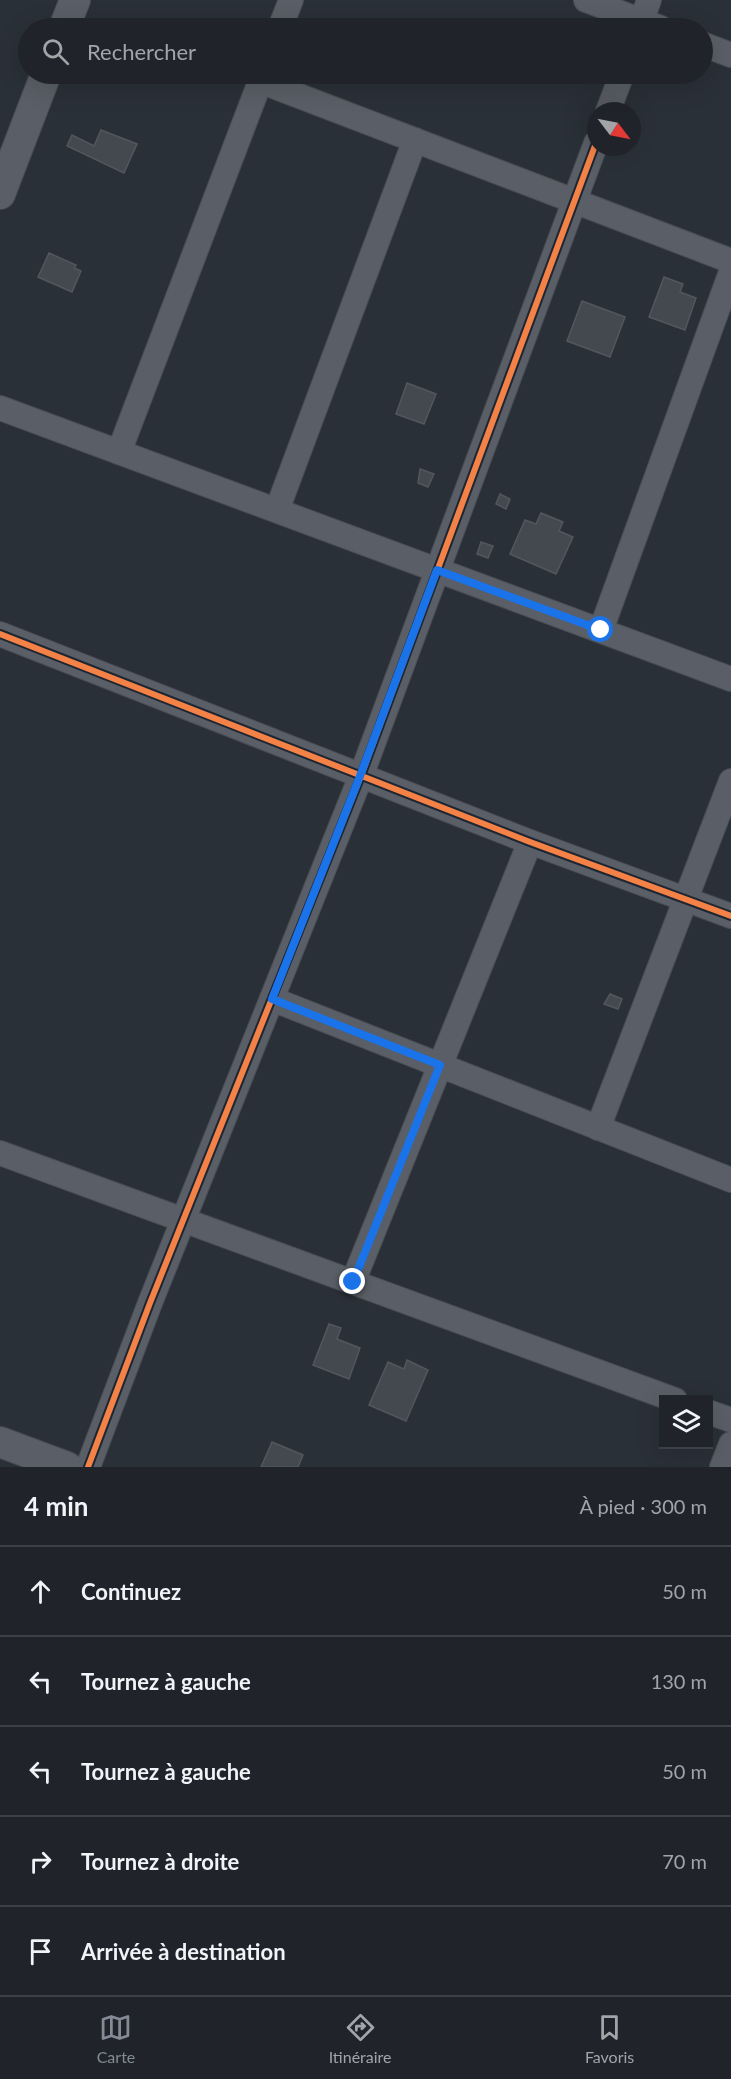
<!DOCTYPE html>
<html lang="fr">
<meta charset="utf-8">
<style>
body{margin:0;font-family:Lato,sans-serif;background:#2d3036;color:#f1f3f6}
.controls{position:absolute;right:18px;bottom:18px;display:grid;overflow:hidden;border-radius:0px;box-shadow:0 6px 24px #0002}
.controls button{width:54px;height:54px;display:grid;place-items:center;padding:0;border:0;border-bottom:2px solid #3d4147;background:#20242a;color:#f1f3f6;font:30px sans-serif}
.compass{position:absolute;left:587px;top:102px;width:54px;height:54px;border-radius:50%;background:#20242a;box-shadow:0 6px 24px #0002;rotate:122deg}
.stop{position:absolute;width:18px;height:18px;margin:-14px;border:4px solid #1a73e8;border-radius:50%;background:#fff}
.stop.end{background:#1a73e8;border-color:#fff;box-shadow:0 2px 6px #0008}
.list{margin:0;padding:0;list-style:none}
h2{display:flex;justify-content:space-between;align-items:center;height:78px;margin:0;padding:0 24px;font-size:26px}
h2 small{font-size:20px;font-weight:400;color:#a2a4a8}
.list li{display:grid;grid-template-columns:39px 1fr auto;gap:18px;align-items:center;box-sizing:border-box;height:90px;padding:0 24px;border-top:2px solid #3d4147}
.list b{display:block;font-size:22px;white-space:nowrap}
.list em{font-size:20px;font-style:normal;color:#a2a4a8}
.icon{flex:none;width:33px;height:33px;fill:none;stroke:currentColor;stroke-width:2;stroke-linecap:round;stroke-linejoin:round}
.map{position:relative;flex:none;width:731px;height:1467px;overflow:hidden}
.search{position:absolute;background:#20242a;box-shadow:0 6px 24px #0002;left:18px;right:18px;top:18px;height:66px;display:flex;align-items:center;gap:15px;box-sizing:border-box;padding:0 21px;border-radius:33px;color:#a2a4a8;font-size:22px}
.sheet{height:528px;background:#20242a}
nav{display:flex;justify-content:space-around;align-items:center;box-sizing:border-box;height:84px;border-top:2px solid #3d4147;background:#20242a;font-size:16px;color:#a2a4a8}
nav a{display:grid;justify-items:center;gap:3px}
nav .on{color:#848b96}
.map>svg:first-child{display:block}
.building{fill:#444950;stroke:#52575f;stroke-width:1.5}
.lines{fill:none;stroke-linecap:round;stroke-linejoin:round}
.minor-casing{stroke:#484c53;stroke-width:26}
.tertiary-casing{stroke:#484c53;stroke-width:32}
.minor{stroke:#5a5e66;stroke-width:24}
.tertiary{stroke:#5a5e66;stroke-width:30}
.cycleway-casing{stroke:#1d2633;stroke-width:10}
.cycleway{stroke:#f48246;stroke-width:6}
.route{stroke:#1a73e8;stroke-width:8}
</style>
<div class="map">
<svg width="731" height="1467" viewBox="0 0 731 1467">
<rect width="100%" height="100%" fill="#2a3038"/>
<g class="building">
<path d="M101,130L137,144L124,173L67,146L72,135L94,146Z"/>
<path d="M49,253L76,265L74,268L81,271L72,292L38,277Z"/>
<path d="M664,277L683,284L680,292L696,298L685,330L649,317Z"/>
<path d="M582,301L625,317L610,357L567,341Z"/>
<path d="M407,383L436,394L424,424L396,414Z"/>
<path d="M420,469L434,474L428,487L418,483Z"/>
<path d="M500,494L510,499L506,509L496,504Z"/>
<path d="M541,513L563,522L559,531L573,537L556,574L510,554L525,520L536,524Z"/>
<path d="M481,542L493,546L488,558L477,554Z"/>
<path d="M610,994L622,999L618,1009L604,1004Z"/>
<path d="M329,1324L341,1328L337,1339L360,1348L349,1379L313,1365Z"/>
<path d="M407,1360L428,1370L406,1421L369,1405L388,1362L404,1369Z"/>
<path d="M272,1442L303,1455L298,1467H261Z"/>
</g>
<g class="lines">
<g class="minor-casing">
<g id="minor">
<path d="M586,0L661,28"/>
<path d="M280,28L291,0"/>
<path d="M639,28L649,0"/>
<path d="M702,44L731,55"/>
<path d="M260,81L731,261"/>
<path d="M608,111L622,74"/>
<path d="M0,408L731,679"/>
<path d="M119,452L263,74"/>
<path d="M277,510L415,140"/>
<path d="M601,630L731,272"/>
<path d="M0,634L530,842L731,916"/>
<path d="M272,999L731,1180"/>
<path d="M598,1128L731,781"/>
<path d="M0,1153L675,1400"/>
<path d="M353,1282L530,842"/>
<path d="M708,1412L731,1420"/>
<path d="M88,1467L150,1303L361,776L596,143"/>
<path d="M722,1467L731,1444"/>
</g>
</g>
<g class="tertiary-casing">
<g id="tertiary">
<path d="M64,28L75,0"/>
<path d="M0,194L46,74"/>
<path d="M0,1442L67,1467"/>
</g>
</g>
<use href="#minor" class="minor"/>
<use href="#tertiary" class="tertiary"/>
<g class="cycleway-casing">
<g id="cycleway">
<path d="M0,634L530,842L731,916"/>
<path d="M88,1467L150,1303L361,776L596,143"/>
</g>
</g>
<use href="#cycleway" class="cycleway"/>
</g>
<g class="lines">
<path class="route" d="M353,1282L440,1065L272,999L360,776L437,570L601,630"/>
</g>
</svg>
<div class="controls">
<button><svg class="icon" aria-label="layers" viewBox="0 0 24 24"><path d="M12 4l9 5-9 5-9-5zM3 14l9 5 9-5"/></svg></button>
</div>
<svg class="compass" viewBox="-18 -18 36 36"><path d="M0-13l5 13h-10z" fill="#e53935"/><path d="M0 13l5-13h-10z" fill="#a2a4a8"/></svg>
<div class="stop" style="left:601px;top:630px"></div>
<div class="stop end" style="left:353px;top:1282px"></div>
<div class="search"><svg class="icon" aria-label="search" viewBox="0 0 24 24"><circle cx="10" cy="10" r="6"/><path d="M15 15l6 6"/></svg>Rechercher</div>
</div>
<section class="sheet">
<h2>4 min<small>À pied · 300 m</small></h2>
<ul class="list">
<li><svg class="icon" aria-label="ahead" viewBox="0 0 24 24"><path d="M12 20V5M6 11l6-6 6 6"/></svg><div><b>Continuez</b></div><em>50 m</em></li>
<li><svg class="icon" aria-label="left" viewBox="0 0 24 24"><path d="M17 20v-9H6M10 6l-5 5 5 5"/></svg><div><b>Tournez à gauche</b></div><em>130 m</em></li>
<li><svg class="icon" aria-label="left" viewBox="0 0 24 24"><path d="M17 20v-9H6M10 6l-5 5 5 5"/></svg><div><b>Tournez à gauche</b></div><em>50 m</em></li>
<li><svg class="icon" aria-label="right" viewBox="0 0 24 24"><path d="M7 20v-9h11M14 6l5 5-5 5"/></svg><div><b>Tournez à droite</b></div><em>70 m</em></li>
<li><svg class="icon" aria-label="arrive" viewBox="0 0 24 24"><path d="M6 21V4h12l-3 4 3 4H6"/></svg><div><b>Arrivée à destination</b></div></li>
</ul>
</section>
<nav>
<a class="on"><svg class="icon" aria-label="map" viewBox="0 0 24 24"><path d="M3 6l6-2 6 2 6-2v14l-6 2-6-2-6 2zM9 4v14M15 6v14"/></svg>Carte</a>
<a><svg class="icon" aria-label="directions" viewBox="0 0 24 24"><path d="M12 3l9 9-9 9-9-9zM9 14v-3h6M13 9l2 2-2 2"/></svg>Itinéraire</a>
<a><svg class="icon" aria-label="saved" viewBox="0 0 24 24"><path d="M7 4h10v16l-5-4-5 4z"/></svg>Favoris</a>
</nav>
